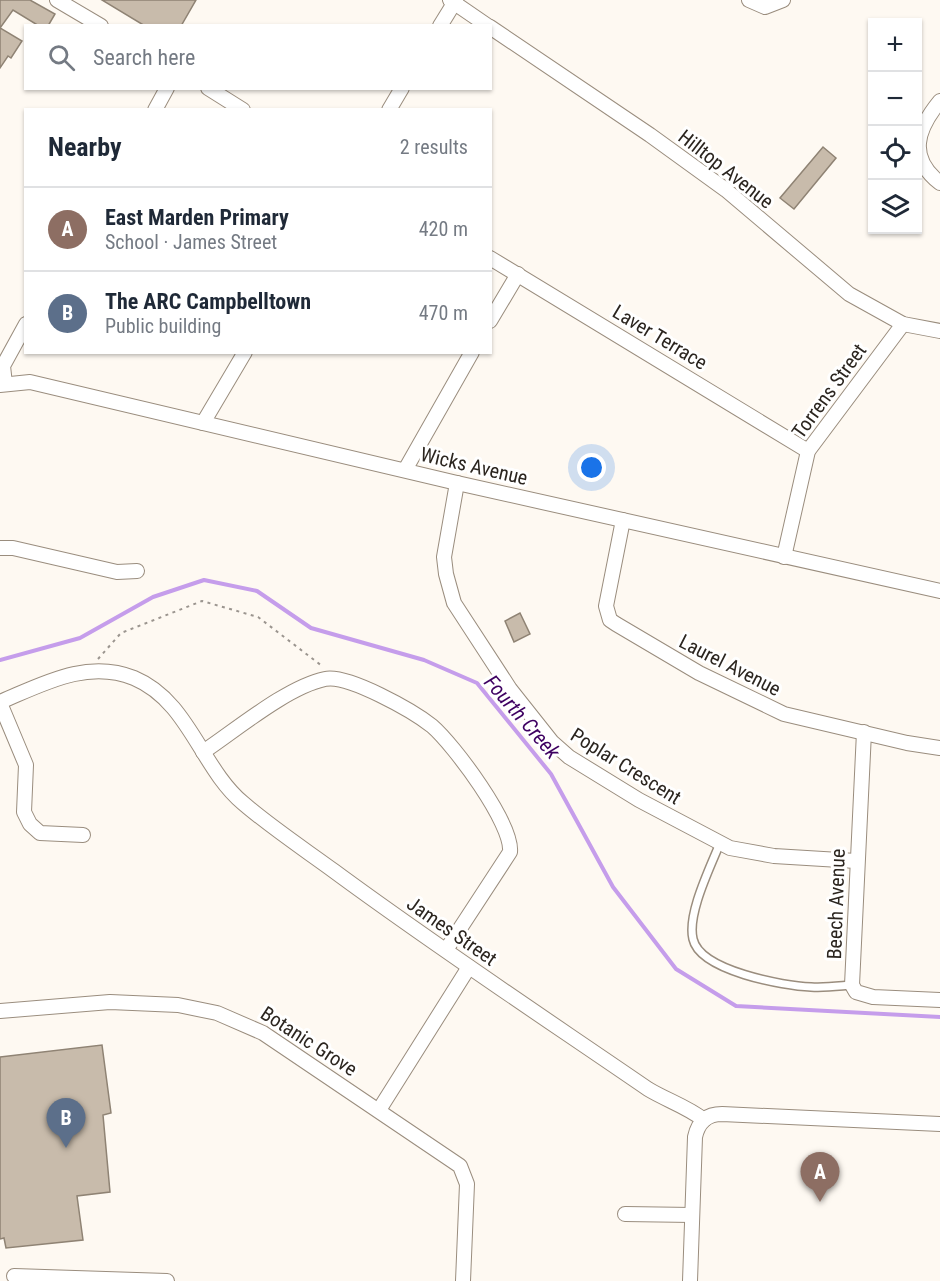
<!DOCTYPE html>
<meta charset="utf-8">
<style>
body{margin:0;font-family:"Roboto Condensed",sans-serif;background:#f6f6f7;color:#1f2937}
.controls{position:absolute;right:18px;top:18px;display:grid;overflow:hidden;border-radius:0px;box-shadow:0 2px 4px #0004}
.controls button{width:54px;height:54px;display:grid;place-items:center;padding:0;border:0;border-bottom:2px solid #e0e1e3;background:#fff;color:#1f2937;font:30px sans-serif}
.you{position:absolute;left:592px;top:468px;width:21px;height:21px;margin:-15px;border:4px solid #fff;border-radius:50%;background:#1a73e8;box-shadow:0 0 0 9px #1a73e833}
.badge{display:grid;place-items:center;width:39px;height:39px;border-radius:50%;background:#1a73e8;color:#fff;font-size:20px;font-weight:700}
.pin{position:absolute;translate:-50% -50px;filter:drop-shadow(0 2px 3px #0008)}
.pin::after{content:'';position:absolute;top:32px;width:21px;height:18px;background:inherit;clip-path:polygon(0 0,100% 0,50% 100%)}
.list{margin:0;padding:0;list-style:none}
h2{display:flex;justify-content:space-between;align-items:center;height:78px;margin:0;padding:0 24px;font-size:26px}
h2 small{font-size:20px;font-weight:400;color:#747a83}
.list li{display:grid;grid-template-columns:39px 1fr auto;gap:18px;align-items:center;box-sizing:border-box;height:84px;padding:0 24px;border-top:2px solid #e0e1e3}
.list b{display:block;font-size:22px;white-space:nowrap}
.list p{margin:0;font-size:20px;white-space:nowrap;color:#747a83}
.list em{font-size:20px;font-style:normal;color:#747a83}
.icon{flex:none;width:33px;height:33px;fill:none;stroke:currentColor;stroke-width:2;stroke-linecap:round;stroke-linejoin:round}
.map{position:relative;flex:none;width:940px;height:1281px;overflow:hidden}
.search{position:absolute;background:#fff;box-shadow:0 2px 4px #0004;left:24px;top:24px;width:468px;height:66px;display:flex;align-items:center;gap:15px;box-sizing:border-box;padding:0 21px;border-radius:0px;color:#747a83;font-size:22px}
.panel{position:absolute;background:#fff;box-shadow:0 2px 4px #0004;left:24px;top:108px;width:468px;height:246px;border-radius:0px}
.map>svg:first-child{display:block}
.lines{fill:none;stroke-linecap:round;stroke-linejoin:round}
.stream{stroke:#c59deb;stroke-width:4}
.building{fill:#c8bbab;stroke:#8f8374;stroke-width:1.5}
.service-casing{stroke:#9a8d7e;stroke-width:10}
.minor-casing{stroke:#9a8d7e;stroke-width:16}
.path{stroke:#9b958f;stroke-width:2;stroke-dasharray:3 4.5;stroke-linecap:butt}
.service{stroke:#fff;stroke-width:7}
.minor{stroke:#fff;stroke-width:14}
.labels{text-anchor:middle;stroke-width:6;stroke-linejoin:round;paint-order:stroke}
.street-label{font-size:20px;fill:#2b251f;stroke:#fff}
.water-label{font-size:21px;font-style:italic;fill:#3e0061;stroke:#fff}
</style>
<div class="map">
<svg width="940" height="1281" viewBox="0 0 940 1281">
<rect width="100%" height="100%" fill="#fef9f2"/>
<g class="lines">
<path class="stream" d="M0,660L80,638L153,597L204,580L257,591L311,628L424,660L477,683L551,774L613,887L676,969L736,1006L940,1017"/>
</g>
<g class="building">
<path d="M0,0H30L55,14L48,26H39L13,10L0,28L22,41L11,58L8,56L0,68Z"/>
<path d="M102,0H196L181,26H145Z"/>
<path d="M823,147L836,158L794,209L780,198Z"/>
<path d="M520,613L530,634L514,642L505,621Z"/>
<path d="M102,1045L111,1113L103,1115L110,1192L77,1196L83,1240L6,1248L4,1238L0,1239V1057Z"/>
</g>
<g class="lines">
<g class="service-casing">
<path id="service" d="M720,843C710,868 687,914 693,939C700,971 784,986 811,987C825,988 839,986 852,985"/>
</g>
<g class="minor-casing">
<g id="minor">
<path d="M57,0L101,26"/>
<path d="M450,0L488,26"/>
<path d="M749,0L765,7L783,0"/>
<path d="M440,26L456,0"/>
<path d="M490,27L650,135L726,190L849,294L903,324L940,331"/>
<path d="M208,88L243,110"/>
<path d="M940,101C917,129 907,157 940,183"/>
<path d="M155,110L167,88"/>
<path d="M389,110L402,88"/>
<path d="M490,258L808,451"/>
<path d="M490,321L518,274"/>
<path d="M5,384L3,366L26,324"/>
<path d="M0,385L30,382L457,483L940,591"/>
<path d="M203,423L245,352"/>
<path d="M405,470L472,352"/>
<path d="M457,483L444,557L446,574L454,603L510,689L552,742L569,757L639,800L730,848L774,856L856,861"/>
<path d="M623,520L606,606L610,620L616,624L699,673L784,714L907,743L940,748"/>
<path d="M0,548H13L117,572L137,571"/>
<path d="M784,557L808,451L903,324"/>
<path d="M0,702C43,684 87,659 134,678C189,701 201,768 243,803C272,828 304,849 334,871C437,947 543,1017 648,1089C666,1100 688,1107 704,1120"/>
<path d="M0,703L26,765L24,812L30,824L40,833L83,835"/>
<path d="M864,732L852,985L856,992L873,997L940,1000"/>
<path d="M203,752C236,730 287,687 325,679C348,674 413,711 432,726C454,745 513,824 510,852L446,950"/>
<path d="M0,1011L110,1002L178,1005L217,1013L263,1033L460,1166L467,1184L463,1281"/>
<path d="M379,1110L469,967"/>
<path d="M625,1214L692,1215"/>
<path d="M14,1276L167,1281"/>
<path d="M690,1281L695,1137C698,1123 706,1114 722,1114L940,1124"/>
</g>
</g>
<path class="path" d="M98,659L121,633L202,601L258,617L322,666"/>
<use href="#service" class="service"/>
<use href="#minor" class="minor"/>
</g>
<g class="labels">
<g class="street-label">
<text transform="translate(726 169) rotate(38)" y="7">Hilltop Avenue</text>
<text transform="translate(660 337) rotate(31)" y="7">Laver Terrace</text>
<text transform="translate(829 391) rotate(-54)" y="7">Torrens Street</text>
<text transform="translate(474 466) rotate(13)" y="7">Wicks Avenue</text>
<text transform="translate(730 665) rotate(27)" y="7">Laurel Avenue</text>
<text transform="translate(626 766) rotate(32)" y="7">Poplar Crescent</text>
<text transform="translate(836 904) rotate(-88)" y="7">Beech Avenue</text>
<text transform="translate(452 931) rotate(35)" y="7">James Street</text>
<text transform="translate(309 1041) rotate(33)" y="7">Botanic Grove</text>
</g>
<g class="water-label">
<text transform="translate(522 717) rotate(49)" y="7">Fourth Creek</text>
</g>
</g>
</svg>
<div class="controls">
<button>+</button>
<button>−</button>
<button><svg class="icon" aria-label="locate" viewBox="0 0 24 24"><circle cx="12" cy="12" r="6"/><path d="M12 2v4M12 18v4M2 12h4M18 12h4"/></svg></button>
<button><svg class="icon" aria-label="layers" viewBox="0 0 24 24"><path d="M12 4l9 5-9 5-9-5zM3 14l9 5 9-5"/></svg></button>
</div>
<div class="you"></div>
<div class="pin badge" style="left:820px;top:1202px;background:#8d6e63">A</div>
<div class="pin badge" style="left:66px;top:1148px;background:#5c6f8a">B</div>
<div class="search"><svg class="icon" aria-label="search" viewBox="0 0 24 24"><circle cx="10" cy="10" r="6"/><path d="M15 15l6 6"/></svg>Search here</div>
<section class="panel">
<h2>Nearby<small>2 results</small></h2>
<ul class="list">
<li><span class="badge" style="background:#8d6e63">A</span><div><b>East Marden Primary</b><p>School · James Street</p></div><em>420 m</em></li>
<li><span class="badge" style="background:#5c6f8a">B</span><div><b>The ARC Campbelltown</b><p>Public building</p></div><em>470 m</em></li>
</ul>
</section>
</div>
